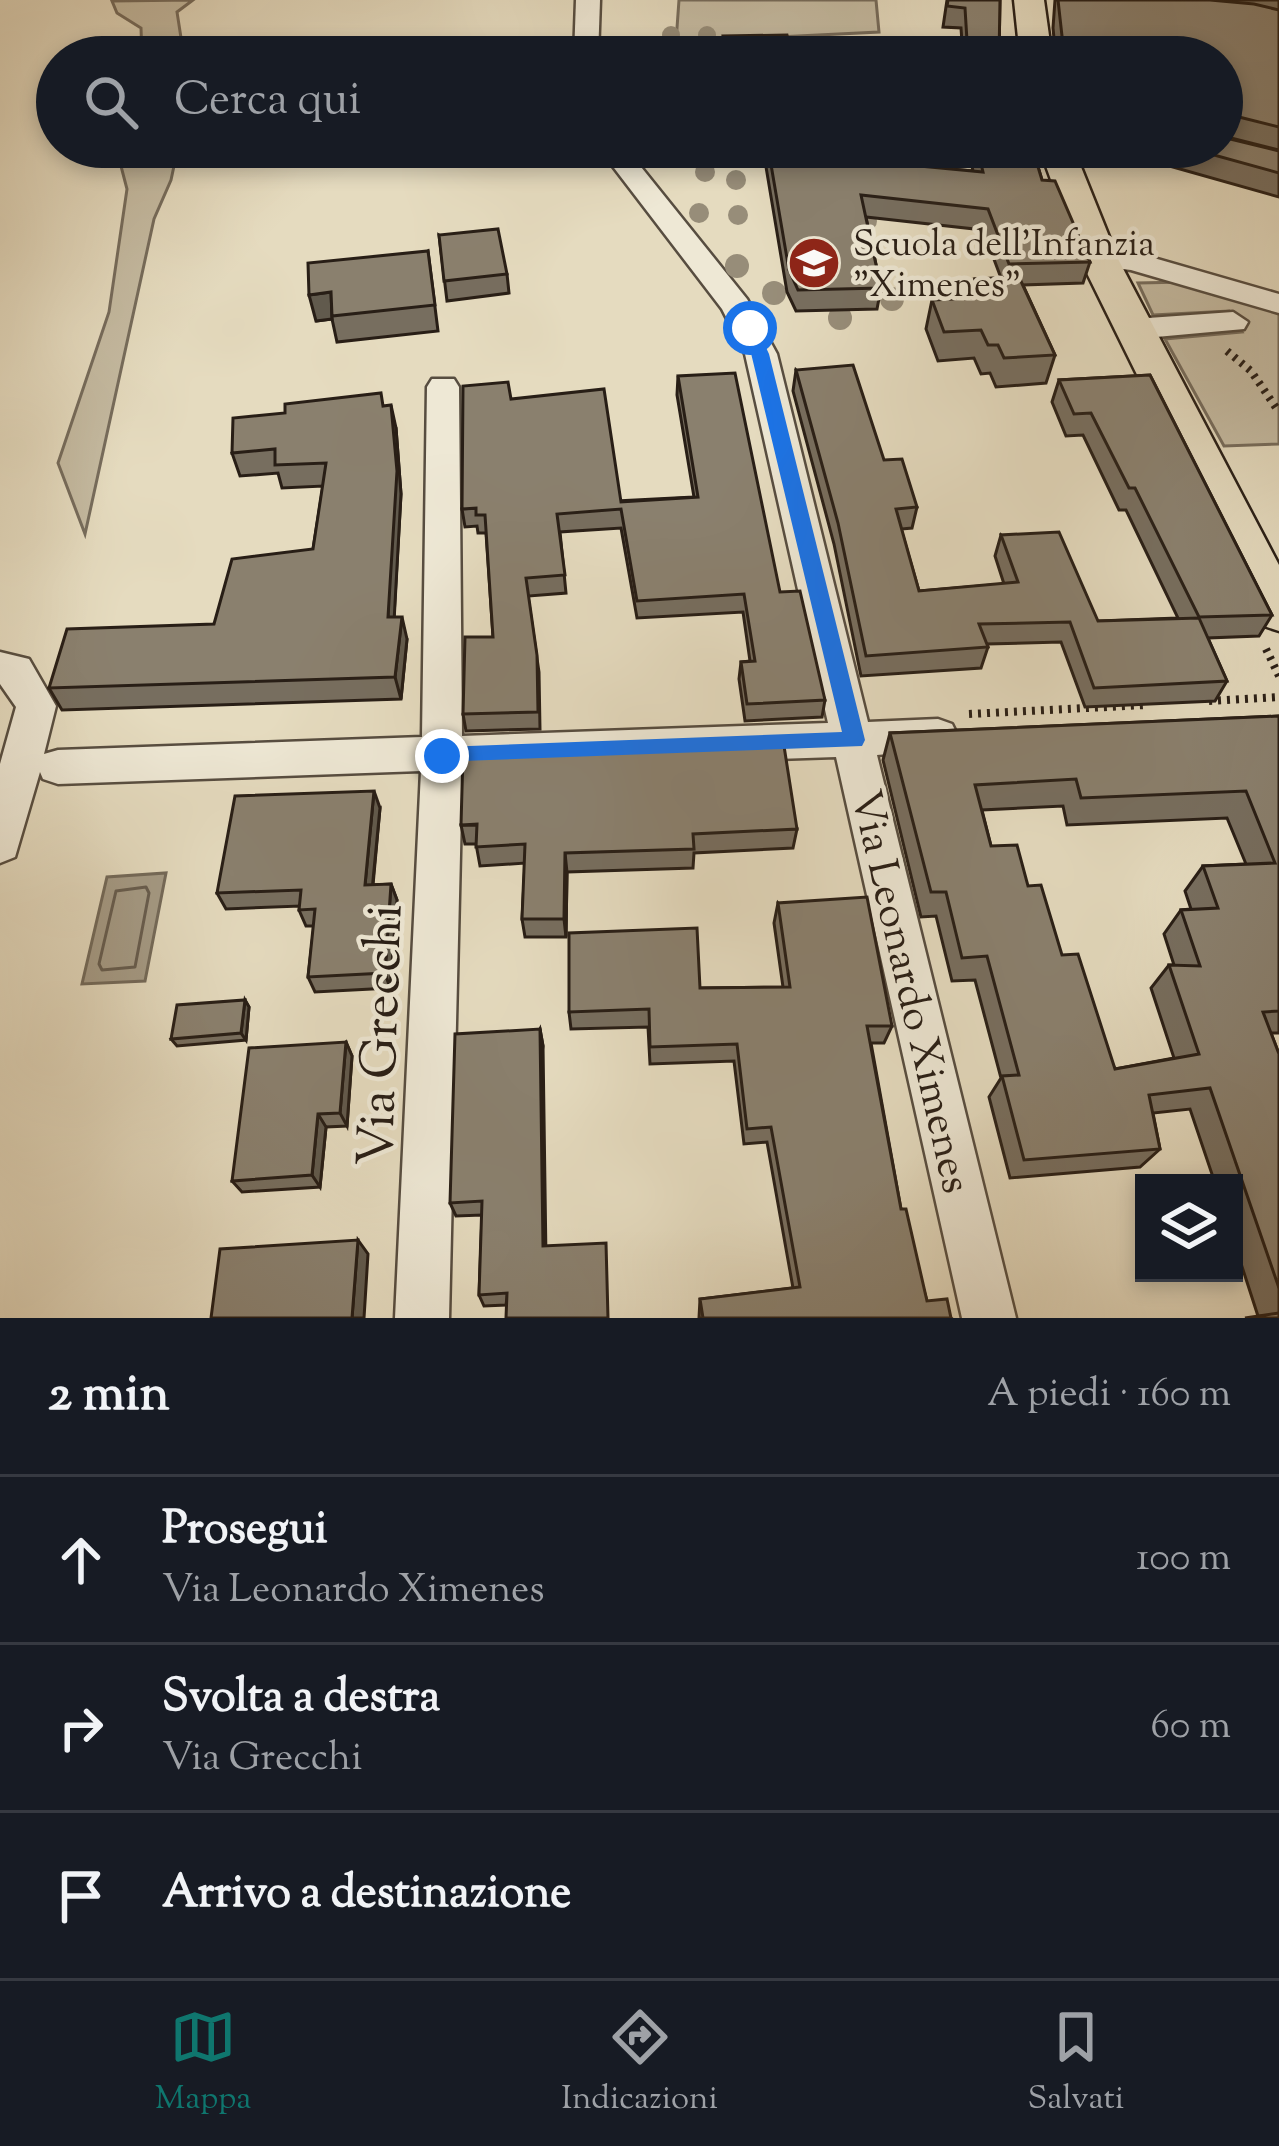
<!DOCTYPE html>
<html lang="it">
<meta charset="utf-8">
<style>
body{margin:0;font-family:"Sorts Mill Goudy",serif;background:#20242c;color:#f1f3f6}
.controls{position:absolute;right:36px;bottom:36px;display:grid;overflow:hidden;border-radius:0px;box-shadow:0 6px 18px #0003}
.controls button{width:108px;height:108px;display:grid;place-items:center;padding:0;border:0;border-bottom:3px solid #363941;background:#171b24;color:#f1f3f6;font:60px sans-serif}
.stop{position:absolute;width:36px;height:36px;margin:-27px;border:9px solid #1a73e8;border-radius:50%;background:#fff}
.stop.end{background:#1a73e8;border-color:#fff;box-shadow:0 3px 12px #0008}
.list{margin:0;padding:0;list-style:none}
h2{display:flex;justify-content:space-between;align-items:center;height:156px;margin:0;padding:0 48px;font-size:51px}
h2 small{font-size:39px;font-weight:400;color:#9ea1a6}
.list li{display:grid;grid-template-columns:78px 1fr auto;gap:36px;align-items:center;box-sizing:border-box;height:168px;padding:0 48px;border-top:3px solid #363941}
.list b{display:block;font-size:45px;white-space:nowrap}
.list p{margin:0;font-size:39px;white-space:nowrap;color:#9ea1a6}
.list em{font-size:39px;font-style:normal;color:#9ea1a6}
.icon{flex:none;width:66px;height:66px;fill:none;stroke:currentColor;stroke-width:2;stroke-linecap:round;stroke-linejoin:round}
.map{position:relative;flex:none;width:1279px;height:1318px;overflow:hidden}
.search{position:absolute;background:#171b24;box-shadow:0 6px 18px #0003;left:36px;right:36px;top:36px;height:132px;display:flex;align-items:center;gap:30px;box-sizing:border-box;padding:0 42px;border-radius:66px;color:#9ea1a6;font-size:45px}
.sheet{height:660px;background:#171b24}
nav{display:flex;justify-content:space-around;align-items:center;box-sizing:border-box;height:168px;border-top:3px solid #363941;background:#171b24;font-size:33px;color:#9ea1a6}
nav a{display:grid;justify-items:center;gap:6px}
nav .on{color:#0f766e}
.map>svg:first-child{display:block}
.green{fill:#c5bba2;stroke:#766c5c;stroke-width:3}
.water{fill:#a59b86;stroke:#736959;stroke-width:3}
.lines{fill:none;stroke-linecap:round;stroke-linejoin:round}
.shore{stroke:#665c4e;stroke-width:3}
.minor-casing{stroke:#574d40;stroke-width:5}
.major-casing{stroke:#281e16;stroke-width:5}
.path{stroke:#281e16;stroke-width:8;stroke-dasharray:3 6;stroke-linecap:butt}
.minor{fill:#eee8d5;fill-rule:evenodd}
.major{fill:#e5dbbf;fill-rule:evenodd}
.tree{fill:#978d79}
.wall{fill:#776e5f;stroke:#281e16;stroke-width:3;fill-rule:evenodd}
.shaded-wall{fill:#615a4d;stroke:#281e16;stroke-width:3}
.building{fill:#8a806e;stroke:#281e16;stroke-width:3;fill-rule:evenodd}
.route{fill:#1a73e8}
.labels{text-anchor:middle;stroke-width:9;stroke-linejoin:round;paint-order:stroke}
.far-poi-label{font-size:36px;fill:#281e16;stroke:#eee8d5;text-anchor:start}
.street-label{font-size:42px;fill:#281e16;stroke:#eee8d5}
.near-street-label{font-size:51px;fill:#281e16;stroke:#eee8d5}
</style>
<div class="map">
<svg width="1279" height="1318" viewBox="0 0 1279 1318">
<rect width="100%" height="100%" fill="#e5dbbf"/>
<filter id="stains"><feTurbulence type="fractalNoise" baseFrequency=".00167" numOctaves="4"/><feColorMatrix values="0 0 0 0 .2 0 0 0 0 .09 0 0 0 0 .02 0 0 0 .5 -.17"/></filter>
<radialGradient id="worn" r=".72"><stop offset=".6" stop-color="#630" stop-opacity="0"/><stop offset="1" stop-color="#630" stop-opacity=".3"/></radialGradient>
<g class="green">
<path d="M193,0L177,12L184,57H142L141,28L117,13L112,1Z"/>
<path d="M679,0H876L879,32L676,42Z"/>
<path d="M116,147H178L171,180L154,219L85,534L58,463L109,312L127,189Z"/>
<path d="M1186,282L1279,310V444L1224,446L1165,339L1242,332L1229,311L1153,315L1138,283Z"/>
</g>
<path class="water" d="M166,873L145,981L82,984L107,877Z"/>
<g class="lines">
<path class="shore" d="M146,887L149,893L135,967L102,970L99,964L116,891Z"/>
<g class="minor-casing">
<g id="minor">
<path d="M576,0H600L598,57H574Z"/>
<path d="M598,147H625L747,299L777,354L868,722L938,719L952,724L958,736L952,748L877,755L1016,1318H962L836,757L462,770L449,1318H395L421,771L58,784L43,779L40,772L15,857L0,863V764L16,707L0,684V652L29,659L56,706L44,754L58,750L422,737L427,387L432,379H454L459,387L462,736L828,723L745,354L722,309Z"/>
<path d="M1099,250L1133,252L1279,294V313L1131,270L1089,265L1084,259Z"/>
<path d="M1233,312L1248,322L1244,329L1134,339L1118,329L1134,319Z"/>
</g>
</g>
<g class="major-casing">
<g id="major">
<path d="M1014,0H1044L1052,57H1020Z"/>
<path d="M1039,147H1073L1118,259L1279,565V631L1261,625L1254,612L1080,259Z"/>
</g>
</g>
<g class="path">
<path d="M1227,351L1251,371L1279,412"/>
<path d="M1266,649L1279,676"/>
<path d="M1209,701L1279,697"/>
<path d="M969,714L1146,705"/>
</g>
<use href="#minor" class="minor"/>
<use href="#major" class="major"/>
</g>
<g class="tree">
<circle cx="671" cy="35" r="9"/>
<circle cx="707" cy="35" r="9"/>
<circle cx="705" cy="172" r="10"/>
<circle cx="736" cy="180" r="10"/>
<circle cx="699" cy="213" r="10"/>
<circle cx="738" cy="215" r="10"/>
<circle cx="867" cy="221" r="10"/>
<circle cx="737" cy="266" r="12"/>
<circle cx="774" cy="293" r="12"/>
<circle cx="892" cy="299" r="12"/>
<circle cx="840" cy="318" r="12"/>
</g>
<g class="wall">
<path d="M947,0H1000L999,57H963L961,28L943,27Z"/>
<path d="M1055,0H1279V150L1223,136L1222,57H1053L1055,49L1053,28Z"/>
<path d="M765,147H897V164L973,171L968,147H1032L1042,180L1090,262L1083,283L1023,285L1055,355L1046,383L996,387L990,373L981,374L974,358L938,361L926,329L932,300L969,298L975,279L1001,278L983,230L866,217L881,288L877,309L796,311L787,292L764,155Z"/>
<path d="M1127,147H1222L1279,151V197L1127,154Z"/>
<path d="M439,235L507,274L509,293L447,301Z"/>
<path d="M428,251L438,331L337,342L332,319L316,321Z"/>
<path d="M796,370L884,460L917,507L912,528L901,529L919,591L1004,584L995,556L1001,535L1098,621L1178,618L1126,510H1119L1083,435L1066,436L1052,402L1059,380L1150,375L1272,615L1259,636L1208,638L1227,681L1215,701L1085,707L1061,642L987,644L988,647L981,668L861,676L834,544L793,391Z"/>
<path d="M678,376L780,592L825,700L822,717L745,721L739,679L741,662L750,661L743,612L637,618L621,528L560,532L566,593L528,596L539,672L540,729L466,731L463,714L493,637L486,533H478L477,526L465,527L462,509L694,497L677,395Z"/>
<path d="M383,406L396,428L401,494L394,617L407,639L401,699L62,710L49,688L214,624L313,549L323,486L282,488L278,473L240,476L232,453Z"/>
<path d="M1279,716V1033H1271L1279,1054V1318L1258,1316L1234,1242V1183H1215L1190,1109L1153,1113L1160,1149L1140,1167L1010,1178L989,1097L1001,1078L975,980L952,981L936,916L921,917L883,760L890,733ZM1063,806L1067,825L1227,818L1246,864L1203,866L1185,891L1191,909L1181,910L1164,934L1174,965H1169L1151,988L1174,1058L1115,1069L1028,886L991,846L982,810Z"/>
<path d="M380,808L373,885L391,884L397,900L390,988L315,992L308,977L314,926H306L299,910L300,906L226,909L217,893Z"/>
<path d="M461,825L797,829L793,848L694,853L693,868L567,872L566,937H525L522,919L525,863L480,866L476,844H465Z"/>
<path d="M778,903L892,1026L884,1043H871L901,1209L927,1301L951,1318H699L700,1299L793,1288L767,1142L744,1144L734,1061L650,1064L648,1027L571,1029L569,1012L700,988L783,987L774,923Z"/>
<path d="M245,1000L249,1007L246,1040L177,1046L171,1039Z"/>
<path d="M540,1029L543,1046L506,1305L484,1306L479,1295L482,1215L456,1216L450,1203Z"/>
<path d="M346,1042L352,1056L347,1126L326,1127L320,1187L242,1192L232,1181Z"/>
</g>
<g class="shaded-wall">
<path d="M1231,115L1222,137V122Z"/>
<path d="M331,292L332,319L316,321L309,295Z"/>
<path d="M391,405L396,428L401,494L393,640L388,617Z"/>
<path d="M402,617L407,639L401,699L395,677Z"/>
<path d="M374,791L380,808L371,901L365,885Z"/>
<path d="M565,853L567,872L566,937L564,919Z"/>
<path d="M391,884L397,900L390,988L385,973Z"/>
<path d="M245,1000L249,1007L246,1040L241,1033Z"/>
<path d="M540,1029L543,1046L546,1259L543,1246Z"/>
<path d="M346,1042L352,1056L347,1126L340,1113Z"/>
<path d="M318,1114L326,1127L320,1187L312,1175Z"/>
<path d="M358,1240L368,1254L364,1318H352Z"/>
</g>
<g class="building">
<path d="M948,0H1000L999,57H968L965,8L947,6Z"/>
<path d="M1058,0H1210L1254,4L1279,10V127L1231,115L1226,121L1222,122V57H1131V54L1055,50L1062,36Z"/>
<path d="M787,35L792,57H726L723,36Z"/>
<path d="M1222,137L1279,151V173L1185,147H1222Z"/>
<path d="M768,147H897V164L983,172L977,147H1032L1042,180L1055,181L1090,262L1009,264L988,209L861,195L881,288L798,290L789,270Z"/>
<path d="M498,229L507,274L444,281L439,235Z"/>
<path d="M428,251L435,305L332,316L331,292L309,295L308,263Z"/>
<path d="M1019,277L1055,355L1004,358L998,345H988L981,330L944,332L932,300L973,298L971,292L981,291L975,279Z"/>
<path d="M853,365L884,460L902,459L917,507L896,509L919,591L1018,582L1001,535L1059,532L1098,621L1199,618L1227,681L1094,688L1070,622L979,624L988,647L866,656L838,523L796,370Z"/>
<path d="M735,373L780,592L800,591L825,700L747,704L741,662L755,661L744,594L637,601L621,509L557,514L565,575L526,578L537,655L538,712L463,714L465,637H493L485,515H476V508L462,509L463,386L508,382L511,399L604,389L621,502L698,497L678,376Z"/>
<path d="M1150,375L1272,615L1199,617L1135,488H1129L1091,413L1074,414L1059,380Z"/>
<path d="M381,393L383,406L391,405L397,471L388,617H402L395,677L49,688L67,629L214,624L232,559L313,549L326,463L275,465V449L232,453L233,418L285,413V404Z"/>
<path d="M1279,716V1011L1263,1012L1279,1054V1288L1210,1088L1149,1095L1160,1149L1024,1160L1002,1076L1019,1075L987,956L962,958L946,892H931L890,733ZM1076,779L1081,798L1246,791L1275,863L1203,866L1218,908L1181,910L1200,966L1169,965L1199,1054L1115,1069L1078,954L1062,955L1041,885L1028,886L1017,845L991,846L975,785Z"/>
<path d="M784,746L797,829L693,834L694,849L565,853L564,919H522L525,844L476,847L477,824L461,825L463,754Z"/>
<path d="M374,791L365,885L391,884L385,973L308,977L315,909L299,910L301,890L217,893L235,796Z"/>
<path d="M867,897L892,1026H867L901,1209H906L927,1301L947,1299L951,1318H703L700,1299L800,1287L771,1127L747,1129L737,1044L650,1047L649,1009L569,1012V933L697,928L700,988L790,987L778,903Z"/>
<path d="M245,1000L241,1033L171,1039L177,1005Z"/>
<path d="M540,1029L543,1246L606,1243L608,1318H506L507,1293L479,1295L482,1201L450,1203L455,1034Z"/>
<path d="M346,1042L340,1113L318,1114L312,1175L232,1181L249,1048Z"/>
<path d="M358,1240L352,1318H211L220,1249Z"/>
<path d="M1279,1313V1318H1245Z"/>
</g>
<path class="route" d="M744,324H755L769,354L865,740L862,746L435,762V750L442,747L842,732Z"/>
<defs>
<g id="school-disc" transform="scale(2.7)"><circle r="9.5" fill="#8f2418" stroke="#eee8d5"/><path d="M0-5L7-2L0 1L-7-2ZM-4 1L0 2.5L4 1V4Q0 6-4 4Z" fill="#fff"/></g>
</defs>
<g fill-rule="evenodd">
<use href="#school-disc" x="814" y="263"/>
</g>
<g class="labels">
<g class="far-poi-label">
<text x="853" y="255">Scuola dell'Infanzia<tspan x="853" dy="41">"Ximenes"</tspan></text>
</g>
<g class="street-label">
<text transform="translate(913 991) rotate(77)" y="15">Via Leonardo Ximenes</text>
</g>
<g class="near-street-label">
<text transform="translate(378 1035) rotate(-88)" y="18">Via Grecchi</text>
</g>
</g>
<rect width="100%" height="100%" filter="url(#stains)"/>
<rect width="100%" height="100%" fill="url(#worn)"/>
</svg>
<div class="controls">
<button><svg class="icon" aria-label="layers" viewBox="0 0 24 24"><path d="M12 4l9 5-9 5-9-5zM3 14l9 5 9-5"/></svg></button>
</div>
<div class="stop" style="left:750px;top:328px"></div>
<div class="stop end" style="left:442px;top:756px"></div>
<div class="search"><svg class="icon" aria-label="search" viewBox="0 0 24 24"><circle cx="10" cy="10" r="6"/><path d="M15 15l6 6"/></svg>Cerca qui</div>
</div>
<section class="sheet">
<h2>2 min<small>A piedi · 160 m</small></h2>
<ul class="list">
<li><svg class="icon" aria-label="ahead" viewBox="0 0 24 24"><path d="M12 20V5M6 11l6-6 6 6"/></svg><div><b>Prosegui</b><p>Via Leonardo Ximenes</p></div><em>100 m</em></li>
<li><svg class="icon" aria-label="right" viewBox="0 0 24 24"><path d="M7 20v-9h11M14 6l5 5-5 5"/></svg><div><b>Svolta a destra</b><p>Via Grecchi</p></div><em>60 m</em></li>
<li><svg class="icon" aria-label="arrive" viewBox="0 0 24 24"><path d="M6 21V4h12l-3 4 3 4H6"/></svg><div><b>Arrivo a destinazione</b></div></li>
</ul>
</section>
<nav>
<a class="on"><svg class="icon" aria-label="map" viewBox="0 0 24 24"><path d="M3 6l6-2 6 2 6-2v14l-6 2-6-2-6 2zM9 4v14M15 6v14"/></svg>Mappa</a>
<a><svg class="icon" aria-label="directions" viewBox="0 0 24 24"><path d="M12 3l9 9-9 9-9-9zM9 14v-3h6M13 9l2 2-2 2"/></svg>Indicazioni</a>
<a><svg class="icon" aria-label="saved" viewBox="0 0 24 24"><path d="M7 4h10v16l-5-4-5 4z"/></svg>Salvati</a>
</nav>
